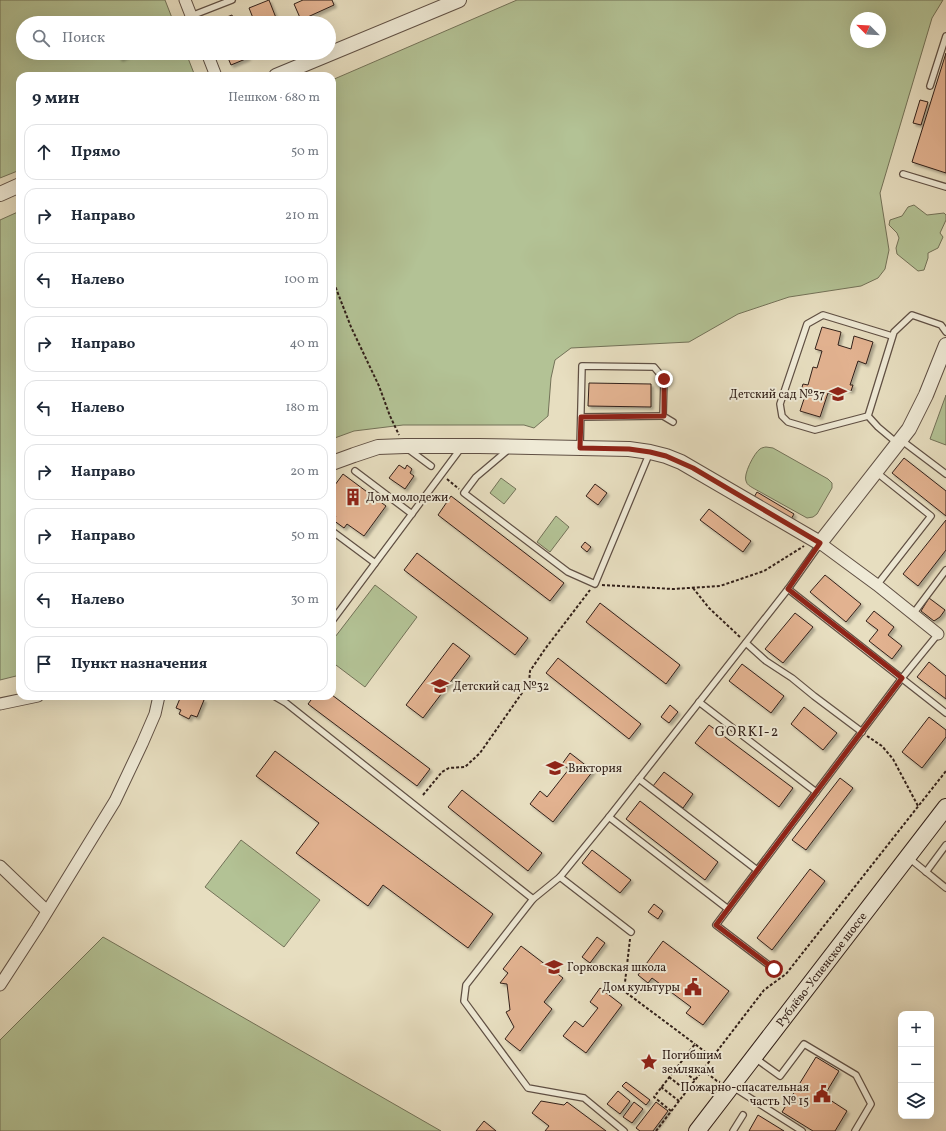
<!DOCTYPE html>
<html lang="ru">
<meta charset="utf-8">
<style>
body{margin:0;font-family:Vollkorn,serif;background:#f6f6f7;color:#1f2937}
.controls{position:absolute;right:12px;bottom:12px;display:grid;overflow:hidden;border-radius:8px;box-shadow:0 4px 16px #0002}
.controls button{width:36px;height:36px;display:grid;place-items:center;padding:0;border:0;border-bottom:1px solid #e0e1e3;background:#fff;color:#1f2937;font:20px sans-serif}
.compass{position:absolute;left:850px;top:12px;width:36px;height:36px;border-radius:50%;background:#fff;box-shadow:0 4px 16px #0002;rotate:294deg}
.stop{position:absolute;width:12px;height:12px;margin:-9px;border:3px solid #8f2418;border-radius:50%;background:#fff}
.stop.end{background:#8f2418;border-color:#fff;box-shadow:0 1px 4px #0008}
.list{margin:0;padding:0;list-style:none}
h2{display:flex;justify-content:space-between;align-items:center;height:52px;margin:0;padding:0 16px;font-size:17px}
h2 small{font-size:13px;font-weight:400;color:#747a83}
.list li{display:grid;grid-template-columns:26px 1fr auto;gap:12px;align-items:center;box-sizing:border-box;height:56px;margin:0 8px 8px;padding:0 8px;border:1px solid #e0e1e3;border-radius:12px}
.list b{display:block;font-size:15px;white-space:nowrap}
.list em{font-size:13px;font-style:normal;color:#747a83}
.icon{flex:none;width:22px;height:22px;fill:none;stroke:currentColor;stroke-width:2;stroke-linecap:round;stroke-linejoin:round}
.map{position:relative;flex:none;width:946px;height:1131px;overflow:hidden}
.search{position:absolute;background:#fff;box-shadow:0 4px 16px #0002;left:16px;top:16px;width:320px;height:44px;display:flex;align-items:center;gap:10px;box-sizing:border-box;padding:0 14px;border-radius:22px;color:#747a83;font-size:15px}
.panel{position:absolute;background:#fff;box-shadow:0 4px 16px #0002;left:16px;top:72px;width:320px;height:628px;border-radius:12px}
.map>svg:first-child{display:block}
.green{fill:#b3c295;stroke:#737258;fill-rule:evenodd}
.building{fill:#e2b290;stroke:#33211a;filter:url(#shadow)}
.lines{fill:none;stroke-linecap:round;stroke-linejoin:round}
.service-casing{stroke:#605044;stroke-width:8}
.minor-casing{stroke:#605044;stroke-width:13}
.tertiary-casing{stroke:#605044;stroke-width:16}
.secondary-casing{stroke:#33211a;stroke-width:18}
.path{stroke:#33211a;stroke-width:2;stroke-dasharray:3 2;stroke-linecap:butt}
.service{stroke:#efead6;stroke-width:5.5}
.minor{stroke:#efead6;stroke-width:11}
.tertiary{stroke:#efead6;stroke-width:14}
.secondary{stroke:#efead6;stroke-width:16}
.route{stroke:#8f2418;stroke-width:5}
.labels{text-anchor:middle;stroke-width:4;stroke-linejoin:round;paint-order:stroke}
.poi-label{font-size:12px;fill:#33211a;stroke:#efead6;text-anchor:start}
.street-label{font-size:12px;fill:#33211a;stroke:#efead6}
.quarter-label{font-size:14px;letter-spacing:1px;fill:#33211a;stroke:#efead6}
</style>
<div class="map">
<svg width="946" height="1131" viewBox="0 0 946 1131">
<defs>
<filter id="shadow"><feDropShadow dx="2.5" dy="2.5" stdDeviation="1" flood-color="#0004"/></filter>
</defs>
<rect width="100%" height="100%" fill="#e7dec0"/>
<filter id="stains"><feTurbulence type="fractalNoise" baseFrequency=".005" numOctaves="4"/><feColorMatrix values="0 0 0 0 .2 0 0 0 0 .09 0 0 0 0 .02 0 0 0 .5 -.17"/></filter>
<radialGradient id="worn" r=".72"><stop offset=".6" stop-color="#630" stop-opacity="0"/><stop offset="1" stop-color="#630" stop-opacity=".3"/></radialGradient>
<g class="green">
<path d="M0,0H165L174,23H23V53H186L195,76H20V170L0,178Z"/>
<path d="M517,0H943L932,18L880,193L889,250L885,269L878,278L861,286L789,297L738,314L689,342L571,348L555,360L551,378L548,416L534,428L524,425H403L354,431L332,439V80ZM856,18H880V42H856Z"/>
<path d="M914,205L927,215L944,213L946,215V220L940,233L943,237L938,248L928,253V258L924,270L918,271L897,254L896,248L899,238L897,233L889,225L890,220L902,216L908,207Z"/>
<path d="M20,211V675L0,680V220Z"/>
<path d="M946,395V445L930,439Z"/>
<path d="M766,447L773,448L828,479L832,483V488L817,514L813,517L807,518L753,488C750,486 747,485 746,481C743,475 754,453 760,449C761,448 765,447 766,447Z"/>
<path d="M501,478L516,489L504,504L490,493Z"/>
<path d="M556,516L569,527L550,552L537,542Z"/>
<path d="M375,585L417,617L365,687L332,662V641Z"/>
<path d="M241,840L320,900L284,947L205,887Z"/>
<path d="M103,937L441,1131H0V1040Z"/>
</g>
<g class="building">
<path d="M269,0L278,23H255L249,8Z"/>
<path d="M303,0H332L334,5L301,20L294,4Z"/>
<path d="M232,15L235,23H215L214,22Z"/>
<path d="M117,53H133L120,59Z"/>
<path d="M226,53H247L248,58L231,65Z"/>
<path d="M946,53V173L912,162Z"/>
<path d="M920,100L928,102L921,125L913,123Z"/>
<path d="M822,327L841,332L838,345L851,349L854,336L873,342L866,364L858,361L850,385H853L851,391L840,388L838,396L828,393L820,417L800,411L805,396L800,394L803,384L808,385L813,367L817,368L822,351L815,349Z"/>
<path d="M589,383L651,384V407L588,406Z"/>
<path d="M904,458L946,491V516L892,473Z"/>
<path d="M399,465L405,469L407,465L412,469L410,473L414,476L405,489L389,478Z"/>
<path d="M343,474L386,506L364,536L347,524L344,528L333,520L336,516L332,513V489Z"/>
<path d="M595,484L607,493L598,505L586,496Z"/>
<path d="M757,492L794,514L790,521L753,499Z"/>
<path d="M451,496L564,583L550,601L438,515Z"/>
<path d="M709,509L751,541L743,552L700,520Z"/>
<path d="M946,520V550L918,586L903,574Z"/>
<path d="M585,542L591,547L587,552L581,547Z"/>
<path d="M417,553L528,638L515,655L404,570Z"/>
<path d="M825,575L861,604L846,622L810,592Z"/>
<path d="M929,598L945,610L940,617L934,621L921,611Z"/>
<path d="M600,603L680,665L666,684L586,622Z"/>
<path d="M874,611L894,627L888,635L902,646L892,659L869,641L878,630L866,621Z"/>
<path d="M795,613L813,627L783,663L765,649Z"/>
<path d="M453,643L470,656L423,718L406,705Z"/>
<path d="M558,658L641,724L629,739L546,673Z"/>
<path d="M929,662L946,676V699L917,677Z"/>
<path d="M742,664L784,696L771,713L729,681Z"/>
<path d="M332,695L430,769L417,786L308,704L314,696H332Z"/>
<path d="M181,696H199L198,698L204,700L197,717L191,715L189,719L179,714L181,710L176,708Z"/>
<path d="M670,705L678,712L669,723L661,717Z"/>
<path d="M804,707L837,733L823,750L791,724Z"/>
<path d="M929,717L946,730V737L922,768L902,752Z"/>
<path d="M709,725L793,788L779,807L695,743Z"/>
<path d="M275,751L493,914L468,948L383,885L368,906L296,853L319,823L256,776Z"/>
<path d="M570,753L593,771L553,822L530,804L540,791L547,797L569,769L562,764Z"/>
<path d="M664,772L693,794L683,808L653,786Z"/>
<path d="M840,778L853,788L806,850L792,840Z"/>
<path d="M462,790L542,853L528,871L448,807Z"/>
<path d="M640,801L718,862L705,880L626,819Z"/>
<path d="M592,850L631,880L620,893L582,863Z"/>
<path d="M810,869L825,881L772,950L757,938Z"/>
<path d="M654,904L663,911L658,919L648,912Z"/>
<path d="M597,937L605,943L590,963L582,957Z"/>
<path d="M663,941L729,991L703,1025L686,1013L691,1007L652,978L648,983L638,975Z"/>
<path d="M521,946L563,978L544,1002L552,1009L520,1051L505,1039L514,1027L506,1012L510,1010L507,984L500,983L508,973L503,969Z"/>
<path d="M600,988L622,1005L586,1053L563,1036L575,1021L583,1027L598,1008L590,1002Z"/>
<path d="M816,1057L839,1071L824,1096L847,1111L835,1131H813L782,1112Z"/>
<path d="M626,1082L650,1100L646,1105L622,1086Z"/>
<path d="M618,1091L630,1101L620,1114L607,1104Z"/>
<path d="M541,1101L564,1105L567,1102L606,1131H545L549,1126L532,1113Z"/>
<path d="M634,1102L643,1109L632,1123L623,1117Z"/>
<path d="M656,1102L668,1111L653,1131H640L636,1128Z"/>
<path d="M758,1115L784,1131H749Z"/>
<path d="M484,1121L496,1131H476Z"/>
</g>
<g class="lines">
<g class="service-casing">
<g id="service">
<path d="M191,16L232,0"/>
<path d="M930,86L946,36"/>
<path d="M903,174L946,187"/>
<path d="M868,416L815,430L788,422L782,416L780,404L807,324L823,315L892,336"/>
<path d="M581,417L663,416"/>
<path d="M901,440L946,474"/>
<path d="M897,443L878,427L868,416L894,332L912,315L941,325L946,332"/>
<path d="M580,448L582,366L654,367L664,379L663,416L673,422"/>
<path d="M408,449L431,466"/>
<path d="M509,449L476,477L464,493L568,572L595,584L650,452"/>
<path d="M355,471L412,514"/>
<path d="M876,472L931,516L877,585"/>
<path d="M332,531L375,563"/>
<path d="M788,589L946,713"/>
<path d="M913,614L946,570"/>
<path d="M332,621L461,448"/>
<path d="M746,643L766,661L792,678L814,696L862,732"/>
<path d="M274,696L286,703L533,899"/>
<path d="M699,702L816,792"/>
<path d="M639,779L757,870"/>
<path d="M609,817L728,909L902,678L938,634"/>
<path d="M909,858L946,888"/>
<path d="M926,872L946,845"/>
<path d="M560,877L631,932"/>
<path d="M728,909L716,925L774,969"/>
<path d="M755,1058L780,1076L804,1044L856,1075L871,1104L855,1131"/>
<path d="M733,1087L802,1131"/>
<path d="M624,1131L584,1098L528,1088L464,1001L466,985L533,899L560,877L609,817L788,589L820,544"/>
<path d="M733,1131L743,1115"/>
</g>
</g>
<g class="minor-casing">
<g id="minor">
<path d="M185,0L194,23"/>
<path d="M207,53L216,76"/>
<path d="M820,543L877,585L938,634"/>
<path d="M0,704L38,696"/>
<path d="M0,866L47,911"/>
<path d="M0,985L37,928L115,801L142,744L155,714L159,696"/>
</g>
</g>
<g class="tertiary-casing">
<g id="tertiary">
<path d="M276,76L459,0"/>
<path d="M0,194L20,185"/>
<path d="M332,463L354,455L378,447L405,446H479L629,449L650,452L666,456L681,462L820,543L909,429L926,395L946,345"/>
</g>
</g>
<g class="secondary-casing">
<g id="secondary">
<path id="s1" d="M697,1131L946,807"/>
</g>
</g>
<g class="path">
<path d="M332,278L351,327L379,386L390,416L399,435"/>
<path d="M447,479L459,489"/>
<path d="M602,585L673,589L720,586L764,571L804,546"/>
<path d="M693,588L709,608L740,637"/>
<path d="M867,736L882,746L893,759L918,806"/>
<path d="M423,795L442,772L449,768L465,767L480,753L529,683L530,671L545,649L590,590"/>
<path d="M630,939L624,991L695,1044"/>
<path d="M677,1067L695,1080"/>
<path d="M703,1070L717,1081L720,1082"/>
<path d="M669,1077L687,1091"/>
<path d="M661,1087L679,1101"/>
<path d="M671,1111L654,1097L695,1044L713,1058"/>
<path d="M656,1131L764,990L786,974L946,771"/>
</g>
<use href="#service" class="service"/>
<use href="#minor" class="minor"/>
<use href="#tertiary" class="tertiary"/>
<use href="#secondary" class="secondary"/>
</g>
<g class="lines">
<path class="route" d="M664,379V416L581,417L580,448L629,449L650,452L666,456L693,468L820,543L788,589L902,678L716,925L774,969"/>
</g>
<defs>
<g id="school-bare" transform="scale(1.38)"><path d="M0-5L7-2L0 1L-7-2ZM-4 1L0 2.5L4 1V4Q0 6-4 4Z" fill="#8f2418" stroke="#efead6" stroke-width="2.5" paint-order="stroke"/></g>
<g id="building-bare" transform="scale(1.38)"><path d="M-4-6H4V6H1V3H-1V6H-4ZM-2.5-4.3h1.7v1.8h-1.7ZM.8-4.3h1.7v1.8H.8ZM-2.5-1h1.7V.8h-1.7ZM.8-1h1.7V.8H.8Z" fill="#8f2418" stroke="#efead6" stroke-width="2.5" paint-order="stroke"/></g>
<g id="civic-bare" transform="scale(1.38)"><path d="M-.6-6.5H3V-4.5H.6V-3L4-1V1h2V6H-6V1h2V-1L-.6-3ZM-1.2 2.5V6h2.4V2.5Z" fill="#8f2418" stroke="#efead6" stroke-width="2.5" paint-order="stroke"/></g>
<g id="sight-bare" transform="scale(1.38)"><path d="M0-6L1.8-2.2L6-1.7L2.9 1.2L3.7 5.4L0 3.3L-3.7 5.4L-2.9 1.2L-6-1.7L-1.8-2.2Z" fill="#8f2418" stroke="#efead6" stroke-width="2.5" paint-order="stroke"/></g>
</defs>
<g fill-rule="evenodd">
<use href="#school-bare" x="838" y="394"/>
<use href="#building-bare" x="353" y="497"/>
<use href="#school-bare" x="440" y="686"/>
<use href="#school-bare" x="555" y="768"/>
<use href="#school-bare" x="554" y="967"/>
<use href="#civic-bare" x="693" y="987"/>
<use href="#sight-bare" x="649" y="1062"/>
<use href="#civic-bare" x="822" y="1094"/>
</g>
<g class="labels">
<g class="poi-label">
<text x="825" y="398" text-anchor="end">Детский сад №37</text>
<text x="366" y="501">Дом молодежи</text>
<text x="453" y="690">Детский сад №32</text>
<text x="568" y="772">Виктория</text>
<text x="567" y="971">Горковская школа</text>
<text x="680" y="991" text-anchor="end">Дом культуры</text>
<text x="662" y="1059">Погибшим<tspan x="662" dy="14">землякам</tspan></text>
<text x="809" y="1091" text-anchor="end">Пожарно-спасательная<tspan x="809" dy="14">часть № 15</tspan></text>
</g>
<g class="street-label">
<text dy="4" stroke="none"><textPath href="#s1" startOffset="204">Рублёво-Успенское шоссе</textPath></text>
</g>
<g class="quarter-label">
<text x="747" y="736">GORKI-2</text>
</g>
</g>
<rect width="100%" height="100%" filter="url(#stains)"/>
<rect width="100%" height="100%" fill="url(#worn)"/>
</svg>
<div class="controls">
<button>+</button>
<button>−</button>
<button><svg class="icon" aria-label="layers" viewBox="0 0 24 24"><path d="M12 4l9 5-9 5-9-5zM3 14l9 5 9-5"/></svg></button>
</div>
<svg class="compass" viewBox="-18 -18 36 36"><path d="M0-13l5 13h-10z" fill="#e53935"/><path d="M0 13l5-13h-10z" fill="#747a83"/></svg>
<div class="stop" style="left:774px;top:969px"></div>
<div class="stop end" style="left:664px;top:379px"></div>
<div class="search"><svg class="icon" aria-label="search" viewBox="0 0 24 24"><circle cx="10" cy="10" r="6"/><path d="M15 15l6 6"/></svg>Поиск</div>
<section class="panel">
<h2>9 мин<small>Пешком · 680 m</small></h2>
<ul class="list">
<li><svg class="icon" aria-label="ahead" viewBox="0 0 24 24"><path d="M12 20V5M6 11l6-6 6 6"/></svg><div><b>Прямо</b></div><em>50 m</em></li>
<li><svg class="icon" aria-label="right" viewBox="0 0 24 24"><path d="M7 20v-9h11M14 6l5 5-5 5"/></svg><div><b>Направо</b></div><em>210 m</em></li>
<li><svg class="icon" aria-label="left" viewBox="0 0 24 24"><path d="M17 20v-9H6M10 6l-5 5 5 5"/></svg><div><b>Налево</b></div><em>100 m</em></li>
<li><svg class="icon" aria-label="right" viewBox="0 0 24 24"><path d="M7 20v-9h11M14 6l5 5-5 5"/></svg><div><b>Направо</b></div><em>40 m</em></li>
<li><svg class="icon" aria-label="left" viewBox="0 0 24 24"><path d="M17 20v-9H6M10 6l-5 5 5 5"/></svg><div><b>Налево</b></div><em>180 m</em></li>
<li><svg class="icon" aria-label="right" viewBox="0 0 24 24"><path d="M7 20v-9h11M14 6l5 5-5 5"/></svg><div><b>Направо</b></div><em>20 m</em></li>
<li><svg class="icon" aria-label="right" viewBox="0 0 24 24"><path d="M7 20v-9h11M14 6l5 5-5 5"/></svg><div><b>Направо</b></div><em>50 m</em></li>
<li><svg class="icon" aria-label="left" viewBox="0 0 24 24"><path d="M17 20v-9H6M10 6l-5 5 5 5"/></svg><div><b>Налево</b></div><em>30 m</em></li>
<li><svg class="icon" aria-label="arrive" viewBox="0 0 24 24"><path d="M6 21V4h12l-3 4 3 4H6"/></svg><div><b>Пункт назначения</b></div></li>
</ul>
</section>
</div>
